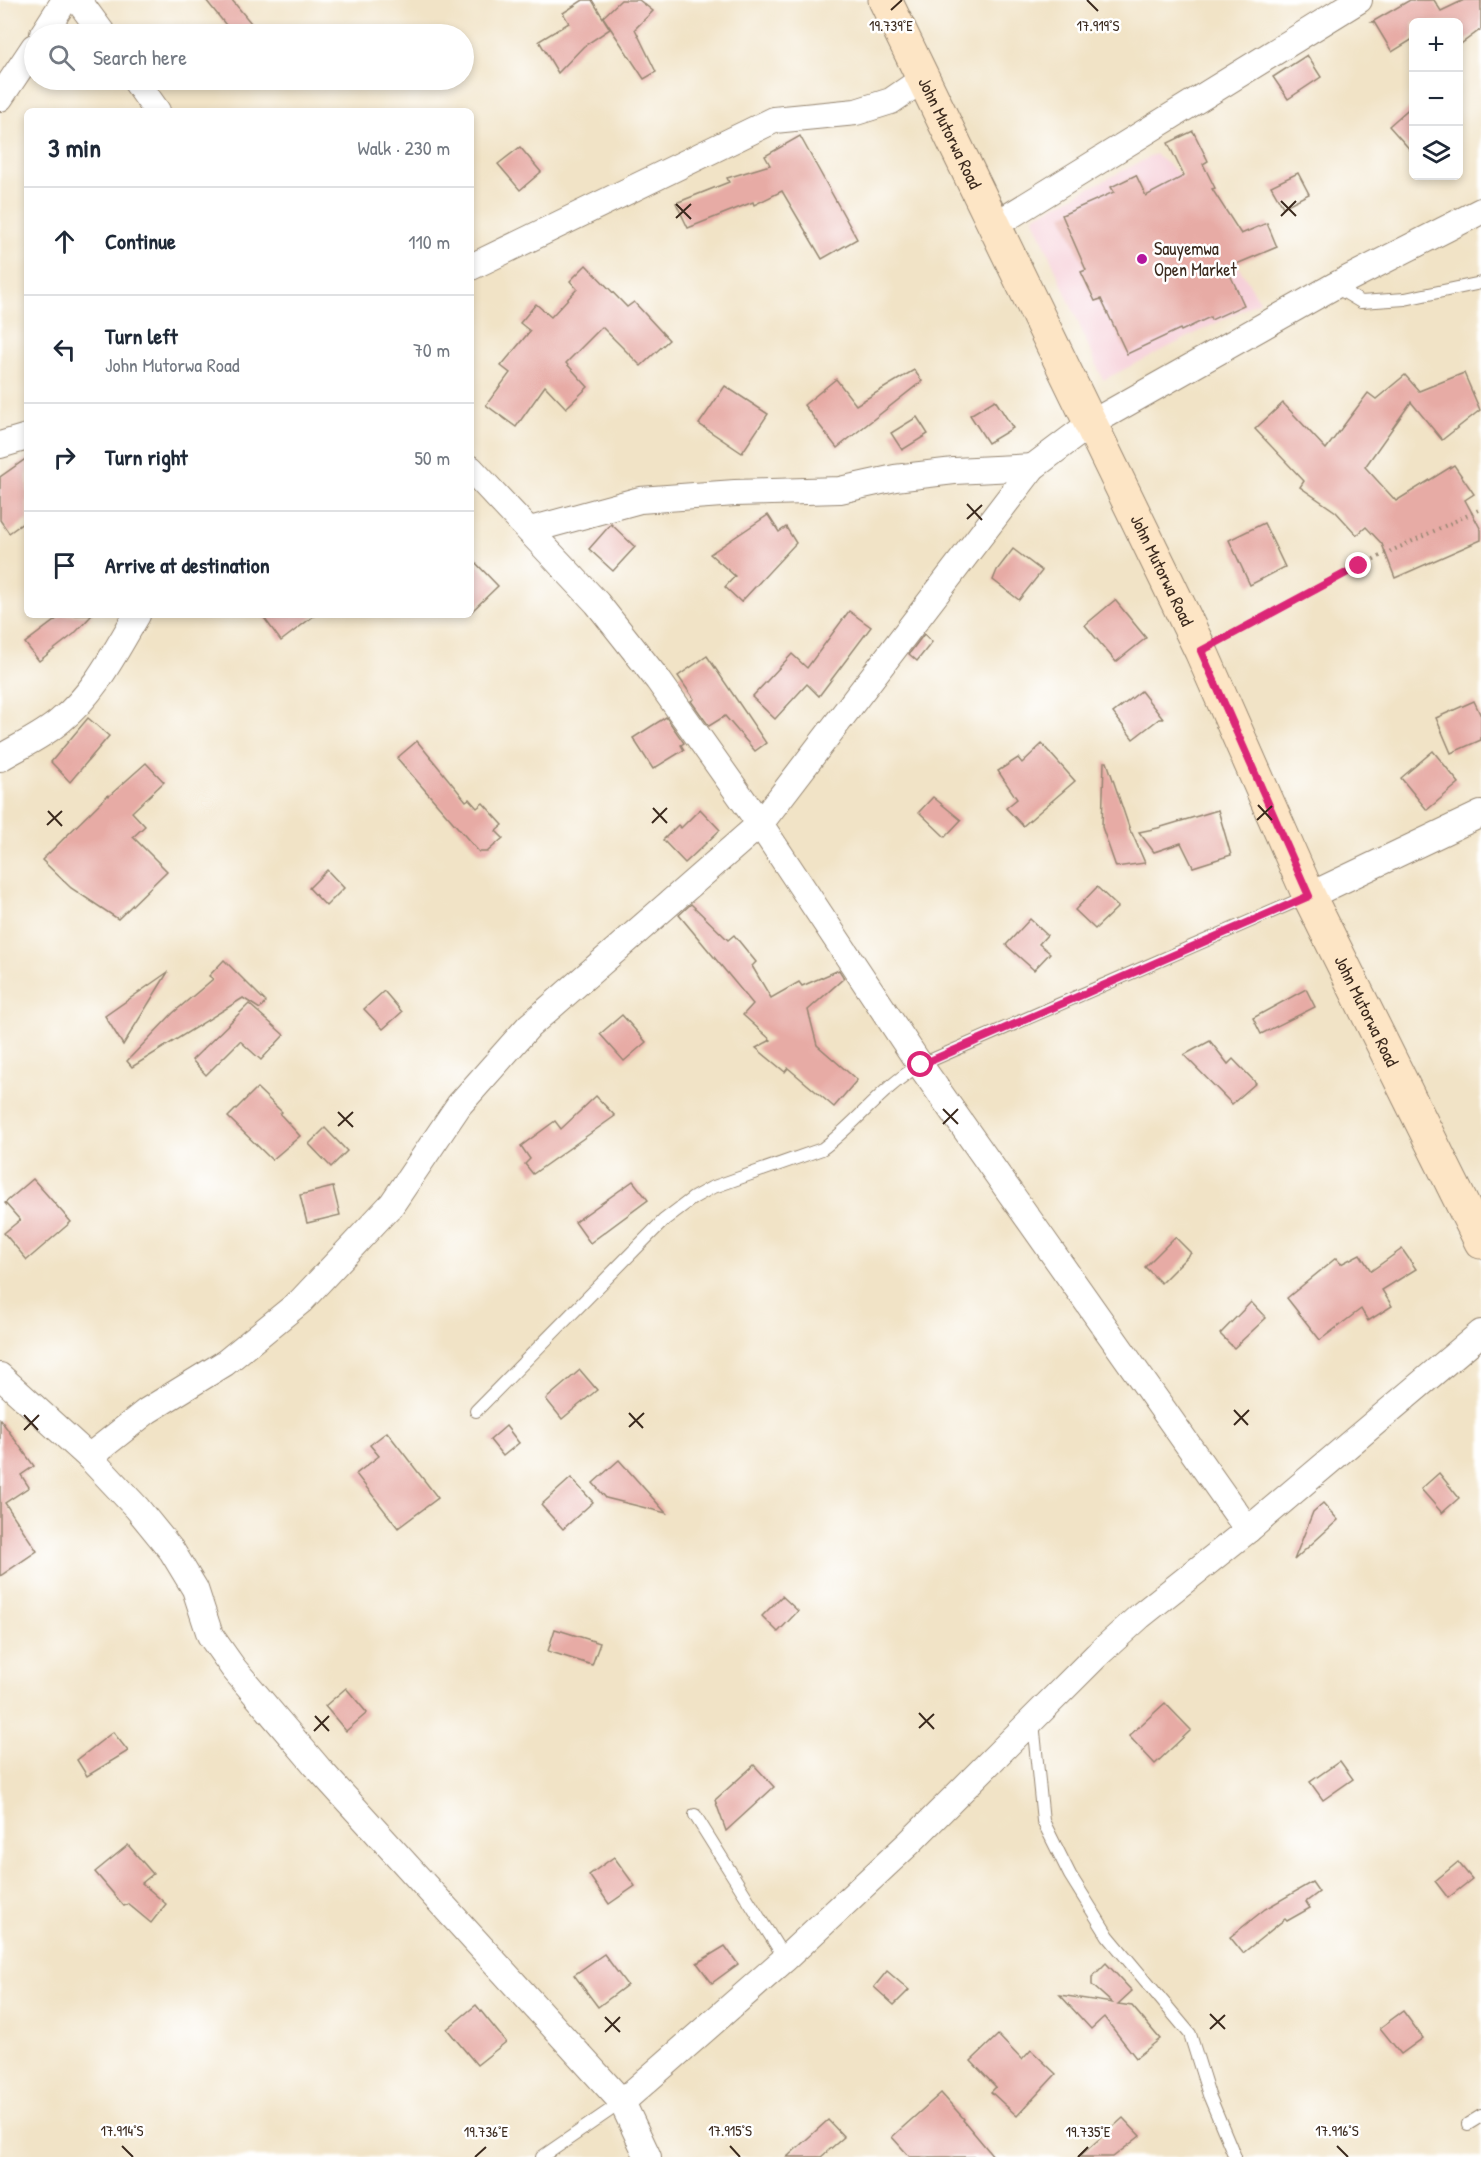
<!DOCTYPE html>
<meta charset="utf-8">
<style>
body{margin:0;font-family:"Patrick Hand",sans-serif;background:#f6f6f7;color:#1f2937}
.controls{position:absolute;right:18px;top:18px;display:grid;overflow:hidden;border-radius:9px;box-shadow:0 3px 9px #0003}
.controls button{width:54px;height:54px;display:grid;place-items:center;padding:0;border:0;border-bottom:2px solid #e0e1e3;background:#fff;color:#1f2937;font:30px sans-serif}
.stop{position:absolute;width:18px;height:18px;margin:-14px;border:4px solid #db2777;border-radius:50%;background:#fff}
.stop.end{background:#db2777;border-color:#fff;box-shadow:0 2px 6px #0008}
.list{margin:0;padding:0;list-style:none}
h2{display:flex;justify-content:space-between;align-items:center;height:78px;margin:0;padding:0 24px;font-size:26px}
h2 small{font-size:20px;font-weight:400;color:#747a83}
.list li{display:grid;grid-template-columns:39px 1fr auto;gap:18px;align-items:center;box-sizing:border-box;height:108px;padding:0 24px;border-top:2px solid #e0e1e3}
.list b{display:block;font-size:22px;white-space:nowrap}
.list p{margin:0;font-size:20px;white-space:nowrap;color:#747a83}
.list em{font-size:20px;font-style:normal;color:#747a83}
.icon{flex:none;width:33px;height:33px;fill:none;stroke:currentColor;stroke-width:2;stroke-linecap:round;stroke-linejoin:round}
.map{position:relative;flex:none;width:1481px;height:2157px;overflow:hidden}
.search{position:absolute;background:#fff;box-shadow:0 3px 9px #0003;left:24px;top:24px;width:450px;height:66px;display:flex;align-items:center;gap:15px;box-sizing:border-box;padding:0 21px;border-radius:33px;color:#747a83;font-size:22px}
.panel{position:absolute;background:#fff;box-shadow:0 3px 9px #0003;left:24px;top:108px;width:450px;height:510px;border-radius:9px}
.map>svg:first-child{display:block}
.built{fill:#f6cfd8}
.building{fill:#e7aba5}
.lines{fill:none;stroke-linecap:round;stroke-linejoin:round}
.lane-casing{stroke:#968672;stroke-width:14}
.street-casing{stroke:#968672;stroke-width:28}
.secondary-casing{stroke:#968672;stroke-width:35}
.path{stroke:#968672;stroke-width:4;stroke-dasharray:1.5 4.5;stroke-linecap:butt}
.lane{stroke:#fff;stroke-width:12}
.street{stroke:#fff;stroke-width:26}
.secondary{stroke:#fde5c5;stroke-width:33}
.route{stroke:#db2777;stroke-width:8}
.ticks{fill:none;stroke:#3b2a1e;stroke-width:2}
.poi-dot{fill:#b5179e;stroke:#fff;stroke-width:2}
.labels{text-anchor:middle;stroke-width:5;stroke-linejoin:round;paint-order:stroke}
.street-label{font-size:18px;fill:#3b2a1e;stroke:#fff}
.poi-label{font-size:18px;fill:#3b2a1e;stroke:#fff;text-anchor:start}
.ticks-label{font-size:15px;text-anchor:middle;fill:#3b2a1e;stroke:#fff;stroke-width:5;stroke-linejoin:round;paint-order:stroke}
</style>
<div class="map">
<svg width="1481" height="2157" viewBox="0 0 1481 2157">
<rect width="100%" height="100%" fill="#fff"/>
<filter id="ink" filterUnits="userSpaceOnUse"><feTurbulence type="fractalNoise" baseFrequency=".0167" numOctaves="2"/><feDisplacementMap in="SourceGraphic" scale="12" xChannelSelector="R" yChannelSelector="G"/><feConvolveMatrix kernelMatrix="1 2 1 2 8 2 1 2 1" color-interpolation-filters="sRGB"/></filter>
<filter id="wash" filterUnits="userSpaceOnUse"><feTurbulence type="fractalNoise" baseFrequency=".008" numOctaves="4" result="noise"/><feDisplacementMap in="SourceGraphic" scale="24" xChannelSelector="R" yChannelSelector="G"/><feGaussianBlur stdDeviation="1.35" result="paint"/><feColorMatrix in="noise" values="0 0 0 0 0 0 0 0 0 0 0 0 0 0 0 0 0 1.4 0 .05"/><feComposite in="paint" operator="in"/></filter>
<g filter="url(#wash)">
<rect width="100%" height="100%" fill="#f1e3c6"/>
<path class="built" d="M1155,154L1182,176L1260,301L1103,380L1033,217Z"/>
<g id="blocks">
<g class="building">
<path d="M206,0H232L260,34H233Z"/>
<path d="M583,0H592L610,29L584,46L558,73L539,41L569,23L563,13Z"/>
<path d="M621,0H639L653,11L635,29L656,72L644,79L603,17Z"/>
<path d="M1410,0H1434L1441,11L1464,0H1481V29L1458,46V22H1413V39L1392,52L1374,22H1372Z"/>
<path d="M1307,55L1321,77L1288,99L1273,77Z"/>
<path d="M1413,105V153L1389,126Z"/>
<path d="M1193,131L1208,161L1203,164L1215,188L1212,189L1241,234L1267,223L1277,247L1227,268L1244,305L1211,320L1210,317L1181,331L1180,329L1127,354L1101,299L1095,301L1081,272L1086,270L1062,215L1114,192L1111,187L1136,175L1146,196L1184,176L1168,143Z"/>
<path d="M800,136L857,239L822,259L782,191L754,205L753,202L688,228L676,203L729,182L727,178L770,165L765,156Z"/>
<path d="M520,147L541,172L520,190L498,164Z"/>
<path d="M1298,173L1309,194L1283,207L1271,186Z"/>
<path d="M586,265L627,307L634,302L669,340L641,366L602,327L566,363L588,387L566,408L545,386L516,427L486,405L510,373L501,366L530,331L520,323L536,304L551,317L577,289L570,281Z"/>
<path d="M914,370L922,381L837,448L804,405L836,379L856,405Z"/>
<path d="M1464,373L1480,410L1442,440L1411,402L1365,467L1396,501L1454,465L1474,494L1465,500L1481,530V540L1395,578L1382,544L1366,527L1357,535L1336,512L1300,487L1304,481L1255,429L1283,403L1326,449L1368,393L1376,399L1405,375L1419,391Z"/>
<path d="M725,386L768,414L742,453L699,424Z"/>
<path d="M995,400L1013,428L988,443L970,415Z"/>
<path d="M917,417L928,434L902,450L891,433Z"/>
<path d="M27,458V520L9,533L0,520V477Z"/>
<path d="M768,515L779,532L786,527L796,543L741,602L725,587L735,576L710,554Z"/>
<path d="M1264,523L1285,567L1250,585L1229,540Z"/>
<path d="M611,524L635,547L613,571L589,549Z"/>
<path d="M1013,549L1042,571L1019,600L993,580L997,570Z"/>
<path d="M471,558L498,586L471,612Z"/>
<path d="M1115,600L1146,638L1116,662L1085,625Z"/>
<path d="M849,611L871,627L819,696L807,684L775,719L752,697L792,654L807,668Z"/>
<path d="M62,615H92L74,634L39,661L25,643Z"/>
<path d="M262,615H315L281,641Z"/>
<path d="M924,634L932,642L917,661L909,654Z"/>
<path d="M707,656L766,743L755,751L725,716L709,726L691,701L694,699L678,676Z"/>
<path d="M1141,691L1163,719H1159L1133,739L1113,713Z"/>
<path d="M1474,701L1481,716V740L1451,753L1436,718Z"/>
<path d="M666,717L684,743L681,745L684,750L653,769L633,738Z"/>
<path d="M88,718L109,736L70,782L51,762Z"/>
<path d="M417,741L466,801L469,799L477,808L483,803L503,825L496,831L503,838L487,852H479L397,758Z"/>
<path d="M1042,744L1075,781L1023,826L1006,808L1017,799L998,771L1018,758L1022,763Z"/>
<path d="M1433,751L1459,783L1427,810L1401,778Z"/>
<path d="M1104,762H1107L1131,833H1132L1145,863L1116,867L1102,827Z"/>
<path d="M146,763L164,782L132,812L145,826L133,837L167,871L118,919L71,888L42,860L108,795L109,796Z"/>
<path d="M933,797L961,820L945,837L919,812Z"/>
<path d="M700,809L720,830L685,863L663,840L678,825L681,828Z"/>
<path d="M1218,810L1231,855L1193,867L1181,843L1154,852L1139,832L1158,828Z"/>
<path d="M327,870L344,888L326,906L309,888Z"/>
<path d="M1097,887L1118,907L1095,929L1075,910Z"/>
<path d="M691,904L728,940L734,935L756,962L752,966L771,998L799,982L802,986L839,970L844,978L808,1010L817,1045L857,1080L834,1107L788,1068L785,1072L756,1048L771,1040L743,1015L753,1004L679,915Z"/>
<path d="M1030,919L1047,935L1039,944L1050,953L1034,970L1006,945Z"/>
<path d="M224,960L266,1002L260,1009L243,998L132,1067L127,1061L173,1013L213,979L209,976Z"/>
<path d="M168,972L123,1045L105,1016Z"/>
<path d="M1306,989L1315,1007L1261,1034L1253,1018Z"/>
<path d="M384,991L402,1012L383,1029L364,1009Z"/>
<path d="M249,1004L284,1035L261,1060L240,1041L206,1075L192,1060Z"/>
<path d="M622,1015L646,1042L624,1061L600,1034Z"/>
<path d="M1210,1041L1228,1064L1233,1059L1256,1083L1232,1104L1184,1055Z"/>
<path d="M257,1088L282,1112L280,1114L300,1136L272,1160L228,1117Z"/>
<path d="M596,1096L615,1116L533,1174L525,1164L530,1159L521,1146L555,1121L561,1129Z"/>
<path d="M325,1128L347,1151L331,1167L309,1144Z"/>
<path d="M33,1179L71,1222L27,1260L4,1233L20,1220L5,1203Z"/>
<path d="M633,1181L648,1200L590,1243L575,1222Z"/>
<path d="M333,1187L340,1215L307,1223L300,1195Z"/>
<path d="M1175,1237L1191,1253L1161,1283L1145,1267Z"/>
<path d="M1402,1249L1416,1269L1382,1290L1392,1306L1368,1321L1361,1309L1320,1340L1287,1298L1336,1258L1341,1264L1360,1254L1371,1271Z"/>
<path d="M1251,1302L1266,1318L1234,1348L1220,1334Z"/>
<path d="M580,1370L597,1390L562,1419L546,1399Z"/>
<path d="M0,1419L34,1466L21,1475L29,1487L5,1503L37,1551L0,1576Z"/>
<path d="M506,1426L519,1443L503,1456L490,1440Z"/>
<path d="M387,1432L438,1498L398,1528L356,1474L379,1456L370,1445Z"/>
<path d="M619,1460L666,1513L606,1498L593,1483Z"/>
<path d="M1439,1473L1459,1498L1442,1513L1421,1489Z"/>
<path d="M571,1478L593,1502L563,1529L541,1505Z"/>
<path d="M1323,1503L1338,1520L1294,1560L1313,1512Z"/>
<path d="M782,1596L798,1611L778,1632L762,1616Z"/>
<path d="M555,1629L600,1643L592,1665L548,1651Z"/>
<path d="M346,1688L367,1713L346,1731L325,1706Z"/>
<path d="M1165,1703L1191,1730L1155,1764L1129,1736Z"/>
<path d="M113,1732L128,1751L87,1776L77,1760Z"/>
<path d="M1340,1761L1353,1779L1323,1800L1310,1782Z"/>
<path d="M754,1765L774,1787L726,1831L715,1800Z"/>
<path d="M128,1845L153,1874L142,1883L166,1904L151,1923L128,1904L124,1906L95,1872Z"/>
<path d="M614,1857L635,1886L609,1904L589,1875Z"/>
<path d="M1458,1862L1472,1879L1448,1898L1435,1881Z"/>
<path d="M1312,1882L1319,1892L1306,1902L1310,1908L1287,1921L1285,1919L1243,1953L1230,1937L1265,1909Z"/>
<path d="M725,1946L738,1964L712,1983L697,1963Z"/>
<path d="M604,1954L627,1985L598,2007L574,1975Z"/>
<path d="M1106,1963L1132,1991L1118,2004L1132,2006L1160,2039L1136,2058L1104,2017L1091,2029L1060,1995L1112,2003L1092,1985V1977Z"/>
<path d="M887,1971L909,1990L894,2005L874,1987Z"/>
<path d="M476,2005L506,2042L477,2065L447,2029Z"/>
<path d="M1403,2011L1423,2038L1401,2054L1380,2028Z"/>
<path d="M998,2035L1022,2060L1031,2050L1056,2074L1017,2116L991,2092L996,2087L971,2061Z"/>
<path d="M941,2093L964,2119L963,2120L994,2157H910L892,2137Z"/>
<path d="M1123,2118L1140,2136L1113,2157H1079Z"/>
<path d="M828,2120L844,2137L821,2157H787Z"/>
</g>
</g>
</g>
<g filter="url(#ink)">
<use href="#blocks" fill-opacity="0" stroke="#968672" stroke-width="1.5"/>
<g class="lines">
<g class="lane-casing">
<g id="lane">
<path d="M1334,286L1361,302L1405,299L1481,283"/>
<path d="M476,1411L664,1220L693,1198L711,1188L822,1149C857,1123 882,1087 920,1065L1308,896"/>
<path d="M1033,1722L1043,1821L1070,1875L1108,1936L1190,2034L1209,2095L1235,2157"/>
<path d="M695,1815L785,1959"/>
<path d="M1468,2124L1481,2116"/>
<path d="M542,2157L622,2102"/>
</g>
</g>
<g class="street-casing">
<g id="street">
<path d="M78,0L103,34"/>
<path d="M43,34L65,0"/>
<path d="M135,80L157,111"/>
<path d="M0,98L34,47"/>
<path d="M995,225L1359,0"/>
<path d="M471,267L774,120L856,112L891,101L923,79"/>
<path d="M0,445L27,437"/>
<path d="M471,469L597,603L658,680L760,824L920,1065L1248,1530"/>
<path d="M530,530L640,500L735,493L840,490L895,478L954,471L1033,467"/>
<path d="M0,758C20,746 43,736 60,721C95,693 115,652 137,615"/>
<path d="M1309,896L1481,814"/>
<path d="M0,1376L89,1457L137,1508L172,1551L195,1589L210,1635L234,1669L319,1769L622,2102L648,2157"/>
<path d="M89,1457L147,1411L225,1363L301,1301L392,1204L459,1105L529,1026L760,824L1033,467L1090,424L1334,286L1481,211"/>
<path d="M622,2102L785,1959L908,1844L1097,1655L1140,1616L1248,1530L1481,1333"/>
</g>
</g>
<g class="secondary-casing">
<g id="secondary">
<path id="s1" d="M885,0L1201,651L1309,896L1481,1242"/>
</g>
</g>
<path class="path" d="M1225,638L1359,566L1481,509"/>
<use href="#lane" class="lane"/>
<use href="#street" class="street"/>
<use href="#secondary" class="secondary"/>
</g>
</g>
<g class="lines" filter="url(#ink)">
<path class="route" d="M921,1065L1309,896L1201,651L1359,566"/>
</g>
<path class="ticks" d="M1087,0L1098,11M891,10L902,0M1281,201L1296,216M676,204L691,219M1281,216L1296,201M676,218L691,204M967,504L982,520M967,519L982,505M1258,805L1272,820M653,808L667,823M48,811L62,826M1257,820L1272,806M652,823L667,808M47,825L62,811M943,1109L958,1124M338,1112L353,1127M943,1124L958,1109M338,1126L353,1112M1234,1410L1248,1425M629,1413L643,1428M24,1415L38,1430M1234,1425L1249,1410M629,1427L644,1413M24,1430L39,1415M919,1713L934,1729M315,1716L329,1731M919,1728L934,1714M314,1731L329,1716M1210,2014L1225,2029M605,2017L620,2032M1210,2029L1225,2015M605,2032L620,2017M122,2146L133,2157M730,2146L740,2157M1337,2146L1348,2157M475,2157L486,2147M1078,2157L1088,2147"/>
<circle class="poi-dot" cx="1142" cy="259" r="6"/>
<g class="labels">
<g class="street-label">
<text dy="6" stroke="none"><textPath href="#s1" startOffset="148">John Mutorwa Road</textPath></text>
<text dy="6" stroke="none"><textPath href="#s1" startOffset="634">John Mutorwa Road</textPath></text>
<text dy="6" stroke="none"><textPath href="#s1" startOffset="1120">John Mutorwa Road</textPath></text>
</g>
<g class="poi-label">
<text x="1154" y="255">Sauyemwa<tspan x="1154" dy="21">Open Market</tspan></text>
</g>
</g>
<g class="ticks-label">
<text x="891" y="31">19.739°E</text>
<text x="1098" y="31">17.919°S</text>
<text x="122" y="2136">17.914°S</text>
<text x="730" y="2136">17.915°S</text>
<text x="1337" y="2136">17.916°S</text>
<text x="486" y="2137">19.736°E</text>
<text x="1088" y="2137">19.735°E</text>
</g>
</svg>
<div class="controls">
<button>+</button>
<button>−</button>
<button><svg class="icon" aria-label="layers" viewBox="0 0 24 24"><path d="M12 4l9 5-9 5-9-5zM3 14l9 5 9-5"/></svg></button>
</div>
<div class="stop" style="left:921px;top:1065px"></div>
<div class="stop end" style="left:1359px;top:566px"></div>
<div class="search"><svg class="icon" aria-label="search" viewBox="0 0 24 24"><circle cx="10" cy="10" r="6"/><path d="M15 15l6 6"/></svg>Search here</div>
<section class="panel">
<h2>3 min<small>Walk · 230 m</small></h2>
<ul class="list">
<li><svg class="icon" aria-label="ahead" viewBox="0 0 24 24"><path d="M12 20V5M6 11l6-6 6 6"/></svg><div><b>Continue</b></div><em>110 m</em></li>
<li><svg class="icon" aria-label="left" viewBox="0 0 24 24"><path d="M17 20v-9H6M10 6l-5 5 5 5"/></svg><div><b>Turn left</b><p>John Mutorwa Road</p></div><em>70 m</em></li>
<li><svg class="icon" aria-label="right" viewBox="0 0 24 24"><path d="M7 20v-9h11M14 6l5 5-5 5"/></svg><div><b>Turn right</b></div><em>50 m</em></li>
<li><svg class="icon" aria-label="arrive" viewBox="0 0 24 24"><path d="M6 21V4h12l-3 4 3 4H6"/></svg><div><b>Arrive at destination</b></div></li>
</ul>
</section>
</div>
